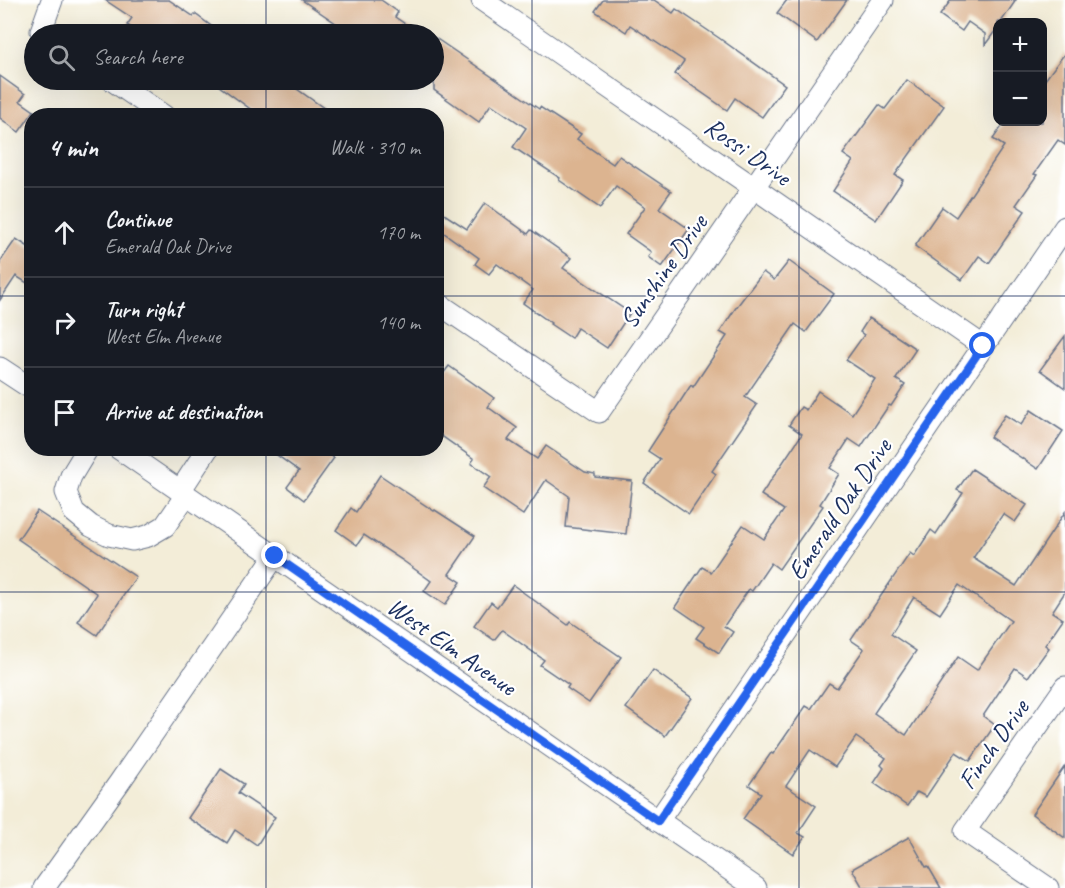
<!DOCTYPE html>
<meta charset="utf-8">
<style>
body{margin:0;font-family:Caveat,sans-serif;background:#242831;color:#f1f3f6}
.controls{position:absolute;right:18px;top:18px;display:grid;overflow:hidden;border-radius:12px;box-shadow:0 6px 24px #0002}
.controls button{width:54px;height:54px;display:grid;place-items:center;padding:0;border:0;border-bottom:2px solid #363941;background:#171b24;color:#f1f3f6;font:30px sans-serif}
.stop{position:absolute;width:18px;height:18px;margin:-14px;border:4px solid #2563eb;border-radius:50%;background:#fff}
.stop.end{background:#2563eb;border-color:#fff;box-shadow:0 2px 6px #0008}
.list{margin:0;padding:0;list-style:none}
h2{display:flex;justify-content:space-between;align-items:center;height:78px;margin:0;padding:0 24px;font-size:26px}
h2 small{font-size:20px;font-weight:400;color:#9ea1a6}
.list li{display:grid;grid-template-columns:39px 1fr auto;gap:18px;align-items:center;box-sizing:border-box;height:90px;padding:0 24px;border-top:2px solid #363941}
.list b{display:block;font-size:22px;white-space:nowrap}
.list p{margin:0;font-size:20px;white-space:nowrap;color:#9ea1a6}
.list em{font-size:20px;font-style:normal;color:#9ea1a6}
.icon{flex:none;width:33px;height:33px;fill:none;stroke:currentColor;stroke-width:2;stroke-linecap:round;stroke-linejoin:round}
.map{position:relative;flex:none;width:1065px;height:888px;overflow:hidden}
.search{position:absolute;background:#171b24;box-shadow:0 6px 24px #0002;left:24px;top:24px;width:420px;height:66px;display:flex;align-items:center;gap:15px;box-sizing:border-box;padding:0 21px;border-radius:33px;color:#9ea1a6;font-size:22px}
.panel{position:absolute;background:#171b24;box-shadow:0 6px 24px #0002;left:24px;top:108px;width:420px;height:348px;border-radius:24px}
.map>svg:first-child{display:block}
.building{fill:#dcb490;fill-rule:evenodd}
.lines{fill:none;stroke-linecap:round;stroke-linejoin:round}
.minor-casing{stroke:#677289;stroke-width:23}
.minor{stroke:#fff;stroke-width:21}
.route{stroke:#2563eb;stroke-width:8}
.grid{fill:none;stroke:#1b2f5e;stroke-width:1.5;stroke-opacity:0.55}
.labels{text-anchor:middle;stroke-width:4.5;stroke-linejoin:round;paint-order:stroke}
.street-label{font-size:26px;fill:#1b2f5e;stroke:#fff}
</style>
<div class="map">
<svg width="1065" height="888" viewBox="0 0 1065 888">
<rect width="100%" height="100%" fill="#fff"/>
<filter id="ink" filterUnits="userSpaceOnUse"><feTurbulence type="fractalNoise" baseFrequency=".0167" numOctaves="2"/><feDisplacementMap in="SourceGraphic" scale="12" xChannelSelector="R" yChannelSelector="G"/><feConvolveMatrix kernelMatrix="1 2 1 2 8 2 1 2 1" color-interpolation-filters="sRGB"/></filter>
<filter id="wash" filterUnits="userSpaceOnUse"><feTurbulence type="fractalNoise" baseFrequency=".008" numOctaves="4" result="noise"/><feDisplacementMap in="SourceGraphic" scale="24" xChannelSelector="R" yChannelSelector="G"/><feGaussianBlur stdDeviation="1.35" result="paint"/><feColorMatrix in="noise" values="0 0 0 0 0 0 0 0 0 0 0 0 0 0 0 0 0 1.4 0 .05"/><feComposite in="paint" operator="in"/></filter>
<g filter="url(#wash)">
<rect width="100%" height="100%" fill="#f3edd8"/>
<g id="blocks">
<g class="building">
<path d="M105,0H169L193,16L195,14L222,34H141L127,25L132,18Z"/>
<path d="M302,0H381L398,12L395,17L420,34H352Z"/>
<path d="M603,0H654L673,13L676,9L719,38L785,85L762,117L735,98L727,110L675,74L684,61L630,25L626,32L595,11Z"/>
<path d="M787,0H847L817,42L777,13Z"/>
<path d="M951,0H1016L1001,22H998V27L985,45V34L968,22L962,31L940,15Z"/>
<path d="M434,37L539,109L540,107L581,134L577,139L613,164L619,156L671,191L659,208L689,229L662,267L648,257L651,252L626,234L645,207L616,186L600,208L559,180L560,178L513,147L526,128L491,104L479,122L434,90Z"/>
<path d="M1065,53V145L1058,140L1034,174L1037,175L1016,205L1025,211L989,263L979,256L962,280L915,246L942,207L956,217L1004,146L993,139L1005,122H1042V84Z"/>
<path d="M0,76L25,94L20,101L34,111L19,132L0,118Z"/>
<path d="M211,80H284L335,116H260Z"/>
<path d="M907,80L944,106L895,175L903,180L876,220L833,191L853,161L843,154L879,105L885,109Z"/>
<path d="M485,203L528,234L531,230L571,258L563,268L630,313L607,348L577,328L571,338L550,324L551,323L523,303L533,290L497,264L489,274L475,264L479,258L436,227V212L438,210L467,229Z"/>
<path d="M16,239L32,249V286L16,276L0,300V262Z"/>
<path d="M789,261L834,294L806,332L795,324L745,397L757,405L712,471L716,474L689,514L644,483L660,459L648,451L691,385L693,387L727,336L720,332L735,309L763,272L774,280Z"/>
<path d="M869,318L916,349L896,379L905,385L891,406L889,405L861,447L849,439L830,468L839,474L820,504L823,506L779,569L771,563L752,591L749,589L724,626L733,632L719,653L696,638L704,627L675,607L702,567L711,572L743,525L764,539L784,510L761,495L802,434L789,425L801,407L806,410L818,391L852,414L875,379L846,360L864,335L860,332Z"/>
<path d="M1065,336V388L1040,370Z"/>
<path d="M449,366L494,398L488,407L517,428L508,440L537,459L546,446L585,472L595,474V477L632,481L626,534L566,527L569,496L546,480L523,515L483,488L491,477L471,463L474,459L436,432V383Z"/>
<path d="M1031,410L1063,431L1038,469L990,437L1005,415L1021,425Z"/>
<path d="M267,448H322L334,458L304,500L287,487L299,471Z"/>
<path d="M972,469L1027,505L1015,522L1003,514L973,558L1016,586L1065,512V592L1052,612L1063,619L1045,645L1049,648L1028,677L1015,668L983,716L995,725L970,761L956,752L926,797L917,792L907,806L874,783L884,768L881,765L886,758L856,737L835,767L810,750L786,786L816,806L798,833L805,837L793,854L743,819L761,793L749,785L771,753L773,754L806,706L811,709L829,683L837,688L864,649L851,640L910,553L914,556L931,530L936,534L963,493L957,490ZM959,585L1011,621L977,670L958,657L906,735L874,713L916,651L891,634L914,597L940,614Z"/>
<path d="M380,475L434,511L435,510L475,536L449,574L461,582L445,605L424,591L431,581L402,560L364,535L357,545L336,530L351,508L356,512Z"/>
<path d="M37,511L136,577L97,635L78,622L97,594L18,539Z"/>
<path d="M513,585L568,625L570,622L621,657L589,703L567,688L569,685L540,665L544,660L502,630L494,640L474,626L491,602L497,607Z"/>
<path d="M653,670L692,698L665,736L626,708Z"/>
<path d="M1065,766V838L1032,814Z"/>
<path d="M221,769L244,784L238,793L275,817L257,845L235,830L227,843L188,818Z"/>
<path d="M909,837L926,867L928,866L941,888H863L852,869Z"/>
</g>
</g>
</g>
<g filter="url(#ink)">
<use href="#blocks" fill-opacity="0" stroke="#677289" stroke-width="1.5"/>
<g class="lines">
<g class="minor-casing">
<g id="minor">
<path d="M482,0L983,346"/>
<path d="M47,34L41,31L52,0"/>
<path d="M112,80L164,116"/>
<path d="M436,302L599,412L883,0"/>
<path d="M0,368L32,389"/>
<path d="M88,448L71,476L66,492L74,512L91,526L109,535L132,540L148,536L165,526L186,495"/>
<path d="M118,448L756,888"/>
<path d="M180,491L208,448"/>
<path d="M658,821L1065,227"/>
<path d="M44,888L119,783L275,556"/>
<path d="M1048,888L965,831L1065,687"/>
</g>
</g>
<use href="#minor" class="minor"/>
</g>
</g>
<g class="lines" filter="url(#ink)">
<path class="route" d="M275,556L658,821L983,346"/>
</g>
<path class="grid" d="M266,0V34M532,0V888M799,0V888M266,80V116M0,296H32M436,296H1065M266,448V888M0,592H1065"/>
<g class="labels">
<g class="street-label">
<text transform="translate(748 151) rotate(35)" y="9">Rossi Drive</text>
<text transform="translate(663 271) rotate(-55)" y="9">Sunshine Drive</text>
<text transform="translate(839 509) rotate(-56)" y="9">Emerald Oak Drive</text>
<text transform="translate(452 646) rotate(35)" y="9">West Elm Avenue</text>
<text transform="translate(993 744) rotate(-55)" y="9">Finch Drive</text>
</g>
</g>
</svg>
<div class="controls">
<button>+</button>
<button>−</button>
</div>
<div class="stop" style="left:983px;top:346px"></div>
<div class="stop end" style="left:275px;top:556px"></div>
<div class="search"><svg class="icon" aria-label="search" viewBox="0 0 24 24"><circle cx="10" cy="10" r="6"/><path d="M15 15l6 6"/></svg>Search here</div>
<section class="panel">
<h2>4 min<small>Walk · 310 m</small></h2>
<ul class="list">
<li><svg class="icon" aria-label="ahead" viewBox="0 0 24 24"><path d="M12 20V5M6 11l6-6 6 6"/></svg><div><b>Continue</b><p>Emerald Oak Drive</p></div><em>170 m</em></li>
<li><svg class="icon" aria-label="right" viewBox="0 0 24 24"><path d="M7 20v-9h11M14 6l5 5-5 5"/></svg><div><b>Turn right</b><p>West Elm Avenue</p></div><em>140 m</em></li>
<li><svg class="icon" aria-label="arrive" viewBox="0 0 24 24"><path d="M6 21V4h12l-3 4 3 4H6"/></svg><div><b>Arrive at destination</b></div></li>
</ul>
</section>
</div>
